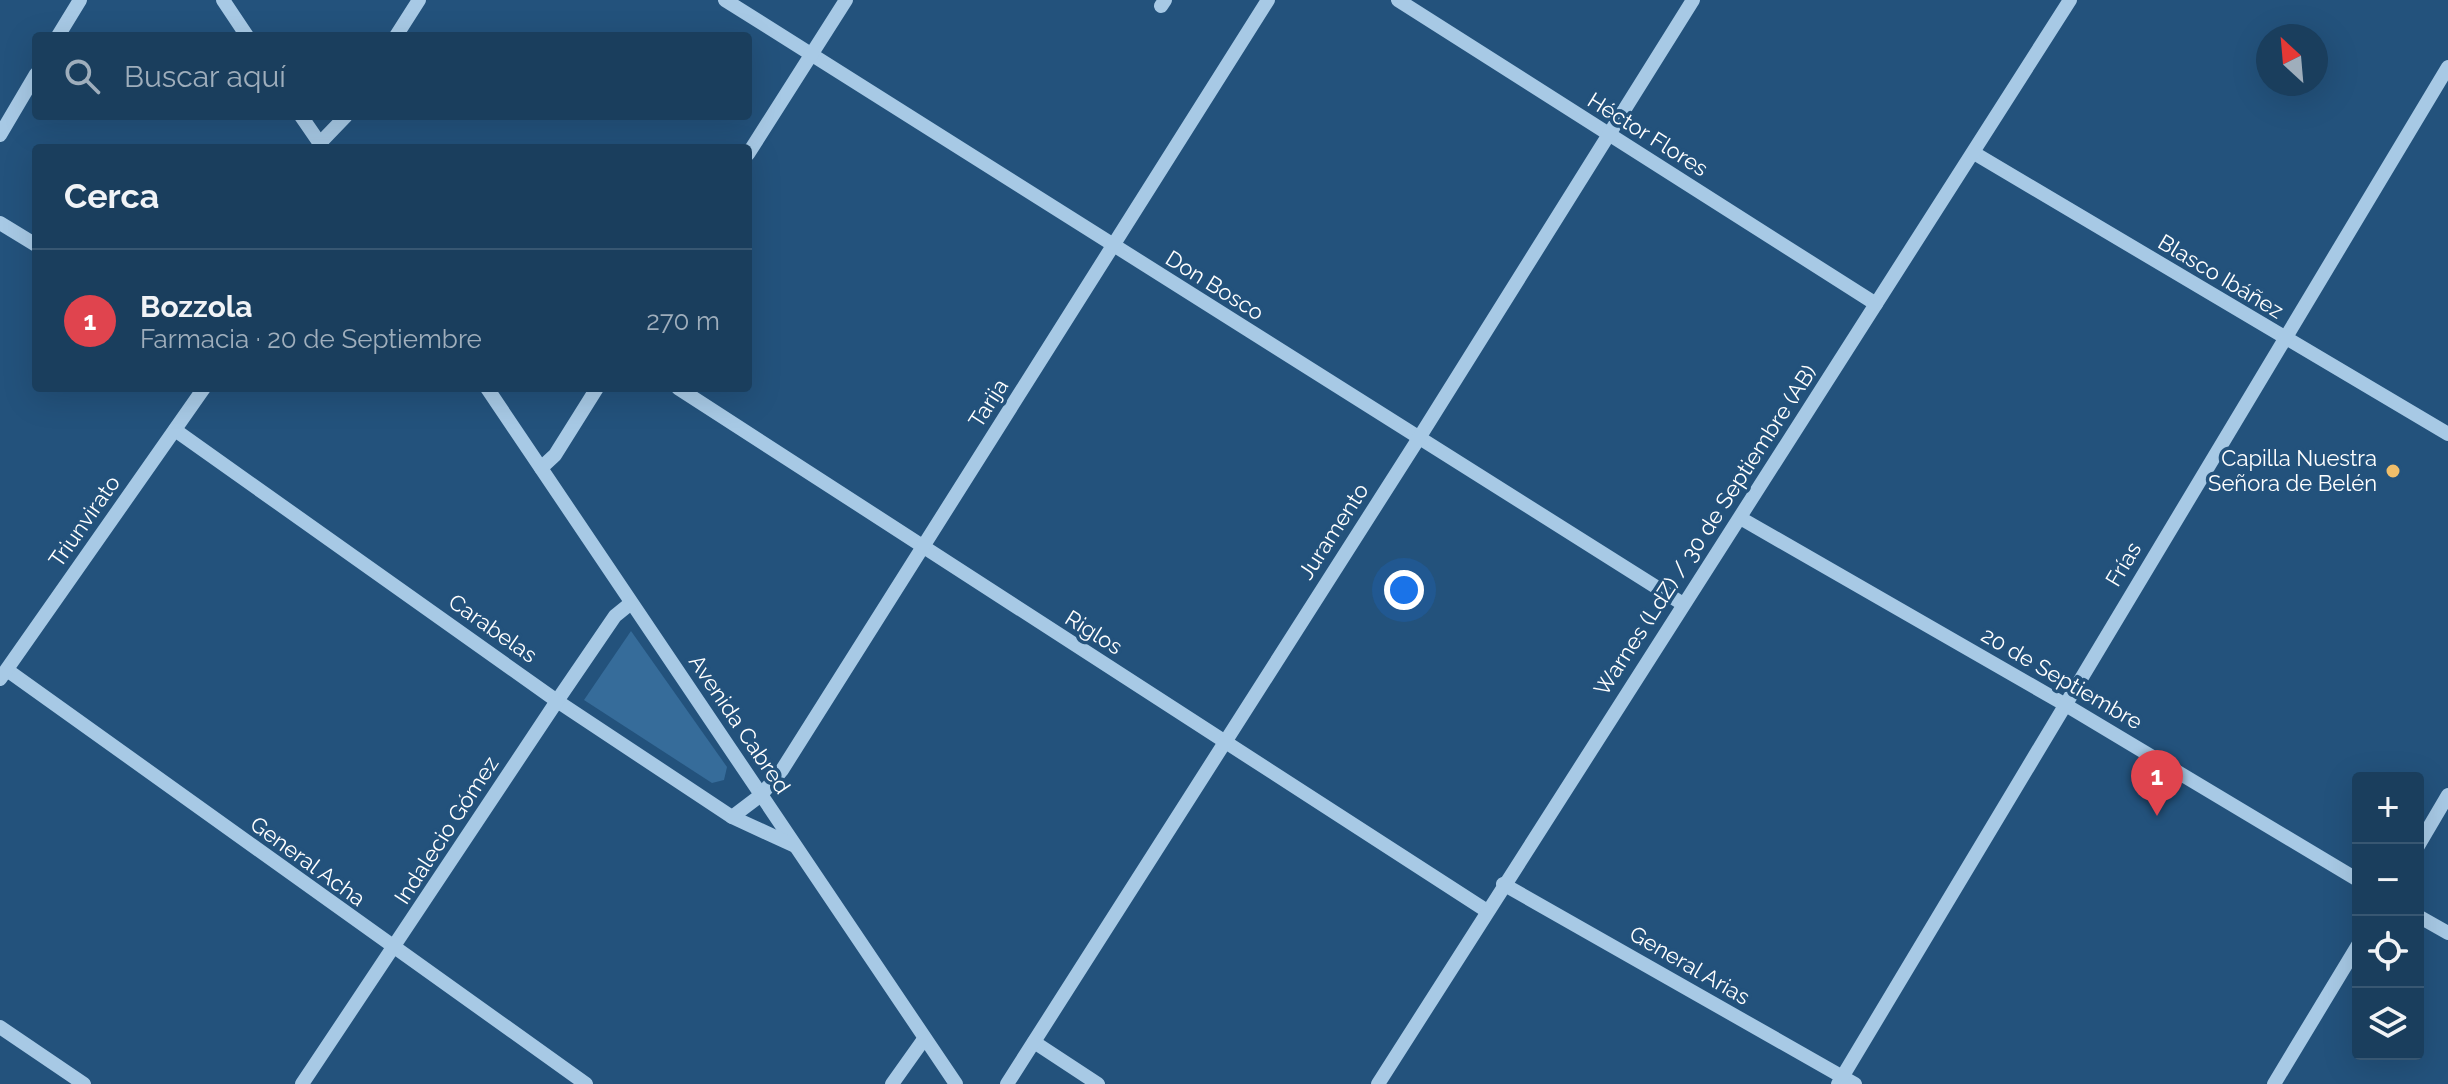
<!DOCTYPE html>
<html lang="es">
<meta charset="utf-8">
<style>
body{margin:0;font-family:Raleway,sans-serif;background:#274966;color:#f1f3f6}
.controls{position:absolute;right:24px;bottom:24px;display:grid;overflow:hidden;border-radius:8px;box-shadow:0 8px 32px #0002}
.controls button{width:72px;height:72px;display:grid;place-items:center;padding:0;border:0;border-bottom:2px solid #385772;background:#1a3e5d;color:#f1f3f6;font:40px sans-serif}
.compass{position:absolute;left:2256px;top:24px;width:72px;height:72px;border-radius:50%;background:#1a3e5d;box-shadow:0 8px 32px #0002;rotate:334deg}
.you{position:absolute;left:1404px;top:590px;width:28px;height:28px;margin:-20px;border:6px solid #fff;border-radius:50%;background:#1a73e8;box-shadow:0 0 0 12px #1a73e833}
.badge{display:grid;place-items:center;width:52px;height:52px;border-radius:50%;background:#e69b98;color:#fff;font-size:26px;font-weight:700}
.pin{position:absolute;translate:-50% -66px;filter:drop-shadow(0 2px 4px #0008)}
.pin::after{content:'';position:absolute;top:42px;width:28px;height:24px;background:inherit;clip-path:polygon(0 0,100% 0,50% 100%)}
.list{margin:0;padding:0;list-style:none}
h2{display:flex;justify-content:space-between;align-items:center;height:104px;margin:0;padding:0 32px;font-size:34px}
h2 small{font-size:26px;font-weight:400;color:#9faebc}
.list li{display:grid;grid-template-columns:52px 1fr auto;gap:24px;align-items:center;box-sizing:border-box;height:144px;padding:0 32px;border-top:2px solid #385772}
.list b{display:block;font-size:30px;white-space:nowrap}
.list p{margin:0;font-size:26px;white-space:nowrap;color:#9faebc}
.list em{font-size:26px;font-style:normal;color:#9faebc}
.icon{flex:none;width:44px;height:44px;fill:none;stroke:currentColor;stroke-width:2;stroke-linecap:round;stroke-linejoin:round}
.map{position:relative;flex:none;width:2448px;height:1084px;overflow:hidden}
.search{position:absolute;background:#1a3e5d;box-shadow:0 8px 32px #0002;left:32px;top:32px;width:720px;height:88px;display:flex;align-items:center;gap:20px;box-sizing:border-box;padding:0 28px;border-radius:8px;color:#9faebc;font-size:30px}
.panel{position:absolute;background:#1a3e5d;box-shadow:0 8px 32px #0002;left:32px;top:144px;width:720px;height:248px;border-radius:8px}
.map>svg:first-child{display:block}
.green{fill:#366c9a}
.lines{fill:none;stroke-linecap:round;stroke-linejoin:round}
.minor{stroke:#a7c9e5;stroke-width:14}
.poi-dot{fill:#f0be6a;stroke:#23527c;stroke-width:3}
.labels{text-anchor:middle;stroke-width:7;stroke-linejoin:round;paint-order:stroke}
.street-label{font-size:22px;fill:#fff;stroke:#23527c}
.poi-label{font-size:22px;fill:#fff;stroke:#23527c;text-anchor:end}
</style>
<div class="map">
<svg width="2448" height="1084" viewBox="0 0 2448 1084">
<rect width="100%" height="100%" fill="#23527c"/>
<path class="green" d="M631,631L727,767L724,780L712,783L584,700Z"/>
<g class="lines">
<g class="minor">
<path d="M223,0L247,36"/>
<path d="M725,0L1683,604"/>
<path d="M1398,0L1876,304"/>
<path d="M1161,6L1165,0"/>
<path d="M58,36L80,0"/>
<path d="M396,36L419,0"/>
<path d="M301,116L323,148"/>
<path d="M0,135L36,74"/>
<path d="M320,143L346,116"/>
<path d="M1974,153L2448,434"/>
<path d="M748,154L846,0"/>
<path d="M0,223L36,245"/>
<path d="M487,388L956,1084"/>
<path d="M678,388L1487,911"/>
<path d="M175,430L557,701L732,817L795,846"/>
<path d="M541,468L555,455L597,388"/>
<path d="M1742,519L2064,704L2358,880"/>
<path d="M7,670L586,1084"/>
<path d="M0,679L204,388"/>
<path d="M732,817L761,795L782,770L1268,0"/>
<path d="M2418,846L2448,795"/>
<path d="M1503,884L1855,1084"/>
<path d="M2418,916L2448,933"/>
<path d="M0,1027L84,1084"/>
<path d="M1034,1042L1098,1084"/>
<path d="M302,1084L557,701L615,616L631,603"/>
<path d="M892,1084L924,1039"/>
<path d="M1007,1084L1419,438L1693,0"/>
<path d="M1378,1084L2070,0"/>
<path d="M1838,1084L2448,67"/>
<path d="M2274,1084L2358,945"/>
</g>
</g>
<circle class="poi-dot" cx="2393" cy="471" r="8"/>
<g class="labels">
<g class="street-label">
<text transform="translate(1648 134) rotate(32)" y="8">Héctor Flores</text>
<text transform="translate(2221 276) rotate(31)" y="8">Blasco Ibáñez</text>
<text transform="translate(1215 285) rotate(32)" y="8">Don Bosco</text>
<text transform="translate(988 403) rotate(-57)" y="8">Tarija</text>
<text transform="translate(84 521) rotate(-55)" y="8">Triunvirato</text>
<text transform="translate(1705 530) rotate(-57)" y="8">Warnes (LdZ) / 30 de Septiembre (AB)</text>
<text transform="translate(1333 531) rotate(-57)" y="8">Juramento</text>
<text transform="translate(2123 564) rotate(-59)" y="8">Frías</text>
<text transform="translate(493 628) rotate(35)" y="8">Carabelas</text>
<text transform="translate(1094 632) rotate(32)" y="8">Riglos</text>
<text transform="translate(2062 678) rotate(30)" y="8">20 de Septiembre</text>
<text transform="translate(740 724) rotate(56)" y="8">Avenida Cabred</text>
<text transform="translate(446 830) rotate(-57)" y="8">Indalecio Gómez</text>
<text transform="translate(308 861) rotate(36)" y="8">General Acha</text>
<text transform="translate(1690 965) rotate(30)" y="8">General Arias</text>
</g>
<g class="poi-label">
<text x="2377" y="466">Capilla Nuestra<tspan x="2377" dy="25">Señora de Belén</tspan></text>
</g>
</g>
</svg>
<div class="controls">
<button>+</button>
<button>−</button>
<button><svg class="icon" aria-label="locate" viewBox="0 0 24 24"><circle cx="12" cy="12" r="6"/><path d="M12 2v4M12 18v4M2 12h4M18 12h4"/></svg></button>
<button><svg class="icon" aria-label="layers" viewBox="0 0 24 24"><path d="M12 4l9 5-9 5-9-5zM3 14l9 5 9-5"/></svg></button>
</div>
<svg class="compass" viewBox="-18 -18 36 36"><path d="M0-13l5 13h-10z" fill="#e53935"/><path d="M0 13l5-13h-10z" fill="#9faebc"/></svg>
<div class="you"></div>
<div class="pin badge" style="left:2157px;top:816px;background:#e0444e">1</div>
<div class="search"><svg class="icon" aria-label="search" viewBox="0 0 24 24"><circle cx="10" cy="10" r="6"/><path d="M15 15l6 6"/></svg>Buscar aquí</div>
<section class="panel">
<h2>Cerca<small></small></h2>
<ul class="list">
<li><span class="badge" style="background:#e0444e">1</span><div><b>Bozzola</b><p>Farmacia · 20 de Septiembre</p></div><em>270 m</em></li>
</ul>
</section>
</div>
